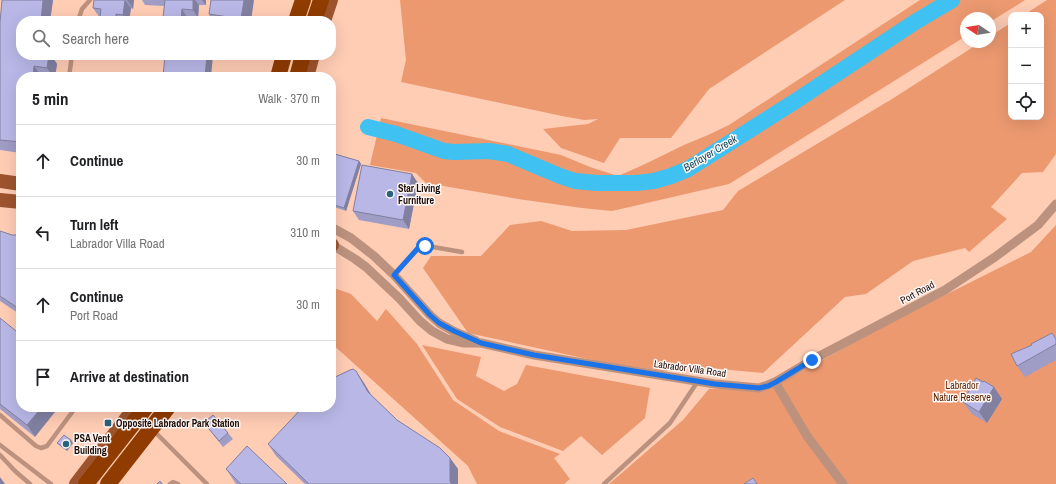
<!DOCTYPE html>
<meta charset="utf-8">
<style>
body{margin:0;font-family:"Archivo Narrow",sans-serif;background:#f2f2f2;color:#202124}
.controls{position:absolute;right:12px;top:12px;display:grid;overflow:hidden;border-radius:8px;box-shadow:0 4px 16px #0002}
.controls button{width:36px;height:36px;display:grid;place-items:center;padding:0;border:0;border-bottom:1px solid #e0e0e0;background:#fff;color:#202124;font:20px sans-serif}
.compass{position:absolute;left:960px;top:12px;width:36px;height:36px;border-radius:50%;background:#fff;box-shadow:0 4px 16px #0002;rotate:282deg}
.stop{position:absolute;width:12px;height:12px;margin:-9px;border:3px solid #1a73e8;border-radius:50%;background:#fff}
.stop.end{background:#1a73e8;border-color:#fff;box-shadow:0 1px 4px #0008}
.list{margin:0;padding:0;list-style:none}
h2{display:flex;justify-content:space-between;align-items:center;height:52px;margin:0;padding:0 16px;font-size:17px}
h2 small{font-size:13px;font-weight:400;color:#757577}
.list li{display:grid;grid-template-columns:26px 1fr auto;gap:12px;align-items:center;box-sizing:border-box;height:72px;padding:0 16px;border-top:1px solid #e0e0e0}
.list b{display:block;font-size:15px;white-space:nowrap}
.list p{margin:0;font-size:13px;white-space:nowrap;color:#757577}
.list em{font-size:13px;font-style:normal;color:#757577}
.icon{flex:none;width:22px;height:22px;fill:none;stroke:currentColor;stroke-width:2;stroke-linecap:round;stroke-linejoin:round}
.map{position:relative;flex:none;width:1056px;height:484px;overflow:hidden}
.search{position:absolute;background:#fff;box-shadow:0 4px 16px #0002;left:16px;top:16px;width:320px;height:44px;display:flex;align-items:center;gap:10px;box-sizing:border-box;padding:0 14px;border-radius:16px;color:#757577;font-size:15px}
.panel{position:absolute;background:#fff;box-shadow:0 4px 16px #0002;left:16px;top:72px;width:320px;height:340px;border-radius:16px}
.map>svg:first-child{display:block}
.green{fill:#ec9970}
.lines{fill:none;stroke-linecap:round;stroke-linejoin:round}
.river{stroke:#3fc1f1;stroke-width:16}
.lane{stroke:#bc927e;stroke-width:4.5}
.street{stroke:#bc927e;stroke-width:9}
.primary{stroke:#9d542e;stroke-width:14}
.highway{stroke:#903c00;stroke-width:16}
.wall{fill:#9f9dc6}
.shaded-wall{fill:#8280a1}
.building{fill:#b9b7e6;stroke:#8280a1}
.route{stroke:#1a73e8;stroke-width:5}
.poi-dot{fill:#27637a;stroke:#fef8f6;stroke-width:1.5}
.labels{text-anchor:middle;stroke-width:3;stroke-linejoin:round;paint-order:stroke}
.poi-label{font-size:10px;font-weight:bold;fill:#1d0c05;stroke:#fef8f6;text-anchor:start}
.street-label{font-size:10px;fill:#1d0c05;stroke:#fef8f6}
.park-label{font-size:10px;fill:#5e2500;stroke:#fef8f6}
.water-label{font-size:11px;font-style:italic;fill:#154a5e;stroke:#fef8f6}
</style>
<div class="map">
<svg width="1056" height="484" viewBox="0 0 1056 484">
<rect width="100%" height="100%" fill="#ffccb4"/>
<g class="green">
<path d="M400,0H845L709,89L671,138H620L604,163L561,148L543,129L588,124L598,119L584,120L562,116L401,82L406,60Z"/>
<path d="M920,0H1025L990,22V18H966V36L729,184L612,211L582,208L518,199L426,183L416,173L370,165L381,118L561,155L590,167L618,176L643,165L684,145L708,135L729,125Z"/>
<path d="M1047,0H1056V154L1043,172L1022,173L991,207L1007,219L969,252L965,248L913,261L866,294L845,297L763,373L698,367L663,371L597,361L468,333L423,268L431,256H481L510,225L541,221L572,231L626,230L723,210L738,191L892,99L981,42H990V36L1011,23V117H1041V15H1024Z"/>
<path d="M1056,225V484H609L683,420L709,389H769L903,316L1031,252Z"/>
<path d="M331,287L351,294L377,321L386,309L417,344L453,400L499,431L560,454L554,458L570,479L564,484H477L468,466L331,343Z"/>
<path d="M422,345L481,357L476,376L504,391L517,384L526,365L650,388L645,418L602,455L581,436L563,451L500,427L457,399Z"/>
</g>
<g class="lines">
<path class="river" d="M368,127L396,134L444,151L454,152L489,151L508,154L560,176L575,181L597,183H636L654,181L671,176L688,169L794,102L915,22L952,0"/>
<g class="lane">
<path d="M78,21L82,9L90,0"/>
<path d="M211,21L214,0"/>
<path d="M69,77L72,55"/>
<path d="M394,275L418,249L425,246L433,247L462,252"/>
<path d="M0,415L36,446L41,448L47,446L76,407"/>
<path d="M156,433L207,484"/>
<path d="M0,445L51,484"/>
<path d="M0,455L15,471L30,484"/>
<path d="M170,484L173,482L178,484"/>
<path d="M604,484L670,423L698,381"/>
</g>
<g class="street">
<path d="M331,227L351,238L374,256L394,275L430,315L439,323L453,331L476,341"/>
<path d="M331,244L355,259L366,267L399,298L420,321L432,331L447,339L464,343H481L534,355L715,384L759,388L768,385L775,382L812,360L945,290L995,257L1038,225L1056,204"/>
<path d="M775,382L807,436L843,484"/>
</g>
<g class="primary">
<path d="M324,21L331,0"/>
<path d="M307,77L313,55"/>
<path d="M0,181L21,184"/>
<path d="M0,200L21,202"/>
<path d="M331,244L332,245"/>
<path d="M76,484L135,407"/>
</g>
<g class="highway">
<path d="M296,21L303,0"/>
<path d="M314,21L321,0"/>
<path d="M278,77L284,55"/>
<path d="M297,77L303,55"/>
<path d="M86,484L146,407"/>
<path d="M108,484L168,407"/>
</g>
</g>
<g class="wall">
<path d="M2,0H53L50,21H21V55H51L57,64L55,77H21V153L0,150V22Z"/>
<path d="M94,0H134L133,9L131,8L129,21H102L93,8Z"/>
<path d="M142,0H206V5H199L198,18L187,17V21H165L163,18L164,6L145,5Z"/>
<path d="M209,14L251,21H214Z"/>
<path d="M331,153L359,161L361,164L346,211L331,206Z"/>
<path d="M418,183L409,229L359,220L353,211Z"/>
<path d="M0,231L12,235L21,237V315L0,301Z"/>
<path d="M0,318L21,407L35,437L0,409Z"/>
<path d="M1056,338V360L1025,377L1017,366Z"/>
<path d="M356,371L364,383L371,395L397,420L450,458L458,469V484H305L276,456L268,444Z"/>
<path d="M983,382L994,387L1002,399L987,423L972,414L963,402Z"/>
<path d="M204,423L228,433L233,439L223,447Z"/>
<path d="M57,443H73L67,451L60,446Z"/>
<path d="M226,469L287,484H236Z"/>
</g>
<g class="shaded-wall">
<path d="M43,0H53L50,21H41Z"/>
<path d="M125,0L131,8L129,21H127L123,15Z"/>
<path d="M127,0H134L133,9Z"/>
<path d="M193,0H195L199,5L198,18L193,10Z"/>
<path d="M202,0H206V5Z"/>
<path d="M244,0H254L251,21H242L241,19Z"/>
<path d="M182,9L187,17V21H181Z"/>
<path d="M116,14L121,21H117L116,19Z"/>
<path d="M49,55H51L57,64L55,77H53L47,68Z"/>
<path d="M207,55H213L211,77H205Z"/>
<path d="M34,66L42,77H33Z"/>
<path d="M359,161L361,164L346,211L344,208Z"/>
<path d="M412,174L418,183L409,229L403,220Z"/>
<path d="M356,371L364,383L376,403L368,392Z"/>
<path d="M21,382V393L17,388Z"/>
<path d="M994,387L1002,399L987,423L979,412Z"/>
<path d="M42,407H59L35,437L27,425Z"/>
<path d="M71,440L73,443L67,451L65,448Z"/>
<path d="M450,458L458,469V484H451L450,482Z"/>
<path d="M0,477L5,484H0Z"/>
</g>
<g class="building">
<path d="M2,0H43L41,21H21V55H49L47,68L34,66L33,77H21V142L0,140V22Z"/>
<path d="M94,0H125L123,15L116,14V19L100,18L101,9L93,8Z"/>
<path d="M165,0H193V10L182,9L181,21H169V18H163Z"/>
<path d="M211,0H244L241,19L209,14Z"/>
<path d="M165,55H207L205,77H163Z"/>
<path d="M331,153L359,161L344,208L331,204Z"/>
<path d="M362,165L412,174L403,220L353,211Z"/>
<path d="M0,231L12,235H16L21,237V310L0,296Z"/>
<path d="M0,318L21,335V382L17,388L21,391V407H42L27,425L0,404Z"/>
<path d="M1052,333L1056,339V344L1017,366L1011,354L1032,345L1031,344Z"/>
<path d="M353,369L356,371L368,392L397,420L440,448L450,458V482L452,484H309L268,444L303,407H331V379L350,370Z"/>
<path d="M976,378L983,382L984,381L994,387L979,412L963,402Z"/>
<path d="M213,415L228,433L219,441L204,423Z"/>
<path d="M64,435L71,440L65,448L57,443Z"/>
<path d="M247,446L287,484H241L226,469Z"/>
<path d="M753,478L757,484H744Z"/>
<path d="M160,481L162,484H157Z"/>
</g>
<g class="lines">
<path class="route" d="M425,246L418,248L394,275L430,315L439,323L454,331L481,343L534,355L715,384L759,388L768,386L776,382L812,360"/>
</g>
<g class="poi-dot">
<circle cx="390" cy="194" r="4"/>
<rect x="104" y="419" width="8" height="8" rx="2"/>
<circle cx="66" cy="444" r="4"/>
</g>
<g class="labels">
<g class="poi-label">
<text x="398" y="192">Star Living<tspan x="398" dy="12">Furniture</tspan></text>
<text x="116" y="427">Opposite Labrador Park Station</text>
<text x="74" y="442">PSA Vent<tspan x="74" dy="12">Building</tspan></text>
</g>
<g class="street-label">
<text transform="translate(917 292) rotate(-28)" y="4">Port Road</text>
<text transform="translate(690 368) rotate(8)" y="4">Labrador Villa Road</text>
</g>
<g class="park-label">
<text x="962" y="389">Labrador<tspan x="962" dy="12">Nature Reserve</tspan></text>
</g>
<g class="water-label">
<text transform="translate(710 153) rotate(-31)" y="4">Berlayer Creek</text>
</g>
</g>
</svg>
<div class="controls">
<button>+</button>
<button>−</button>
<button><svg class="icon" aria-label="locate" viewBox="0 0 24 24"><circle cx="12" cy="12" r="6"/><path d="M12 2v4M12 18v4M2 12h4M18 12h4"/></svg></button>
</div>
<svg class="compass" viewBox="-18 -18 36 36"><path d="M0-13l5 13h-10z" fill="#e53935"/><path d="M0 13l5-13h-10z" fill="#757577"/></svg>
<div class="stop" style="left:425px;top:246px"></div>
<div class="stop end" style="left:812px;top:360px"></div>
<div class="search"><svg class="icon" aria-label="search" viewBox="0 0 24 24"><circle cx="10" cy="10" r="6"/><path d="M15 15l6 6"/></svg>Search here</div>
<section class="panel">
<h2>5 min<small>Walk · 370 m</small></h2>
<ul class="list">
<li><svg class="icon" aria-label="ahead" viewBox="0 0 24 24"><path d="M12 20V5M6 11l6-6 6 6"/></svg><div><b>Continue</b></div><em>30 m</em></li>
<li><svg class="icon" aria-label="left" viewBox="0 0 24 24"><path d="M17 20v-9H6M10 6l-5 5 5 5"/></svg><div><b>Turn left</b><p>Labrador Villa Road</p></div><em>310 m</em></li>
<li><svg class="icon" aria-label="ahead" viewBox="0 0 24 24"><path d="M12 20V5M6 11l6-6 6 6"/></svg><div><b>Continue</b><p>Port Road</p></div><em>30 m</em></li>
<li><svg class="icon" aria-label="arrive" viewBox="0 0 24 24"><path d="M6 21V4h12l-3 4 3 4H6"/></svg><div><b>Arrive at destination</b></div></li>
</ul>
</section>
</div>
